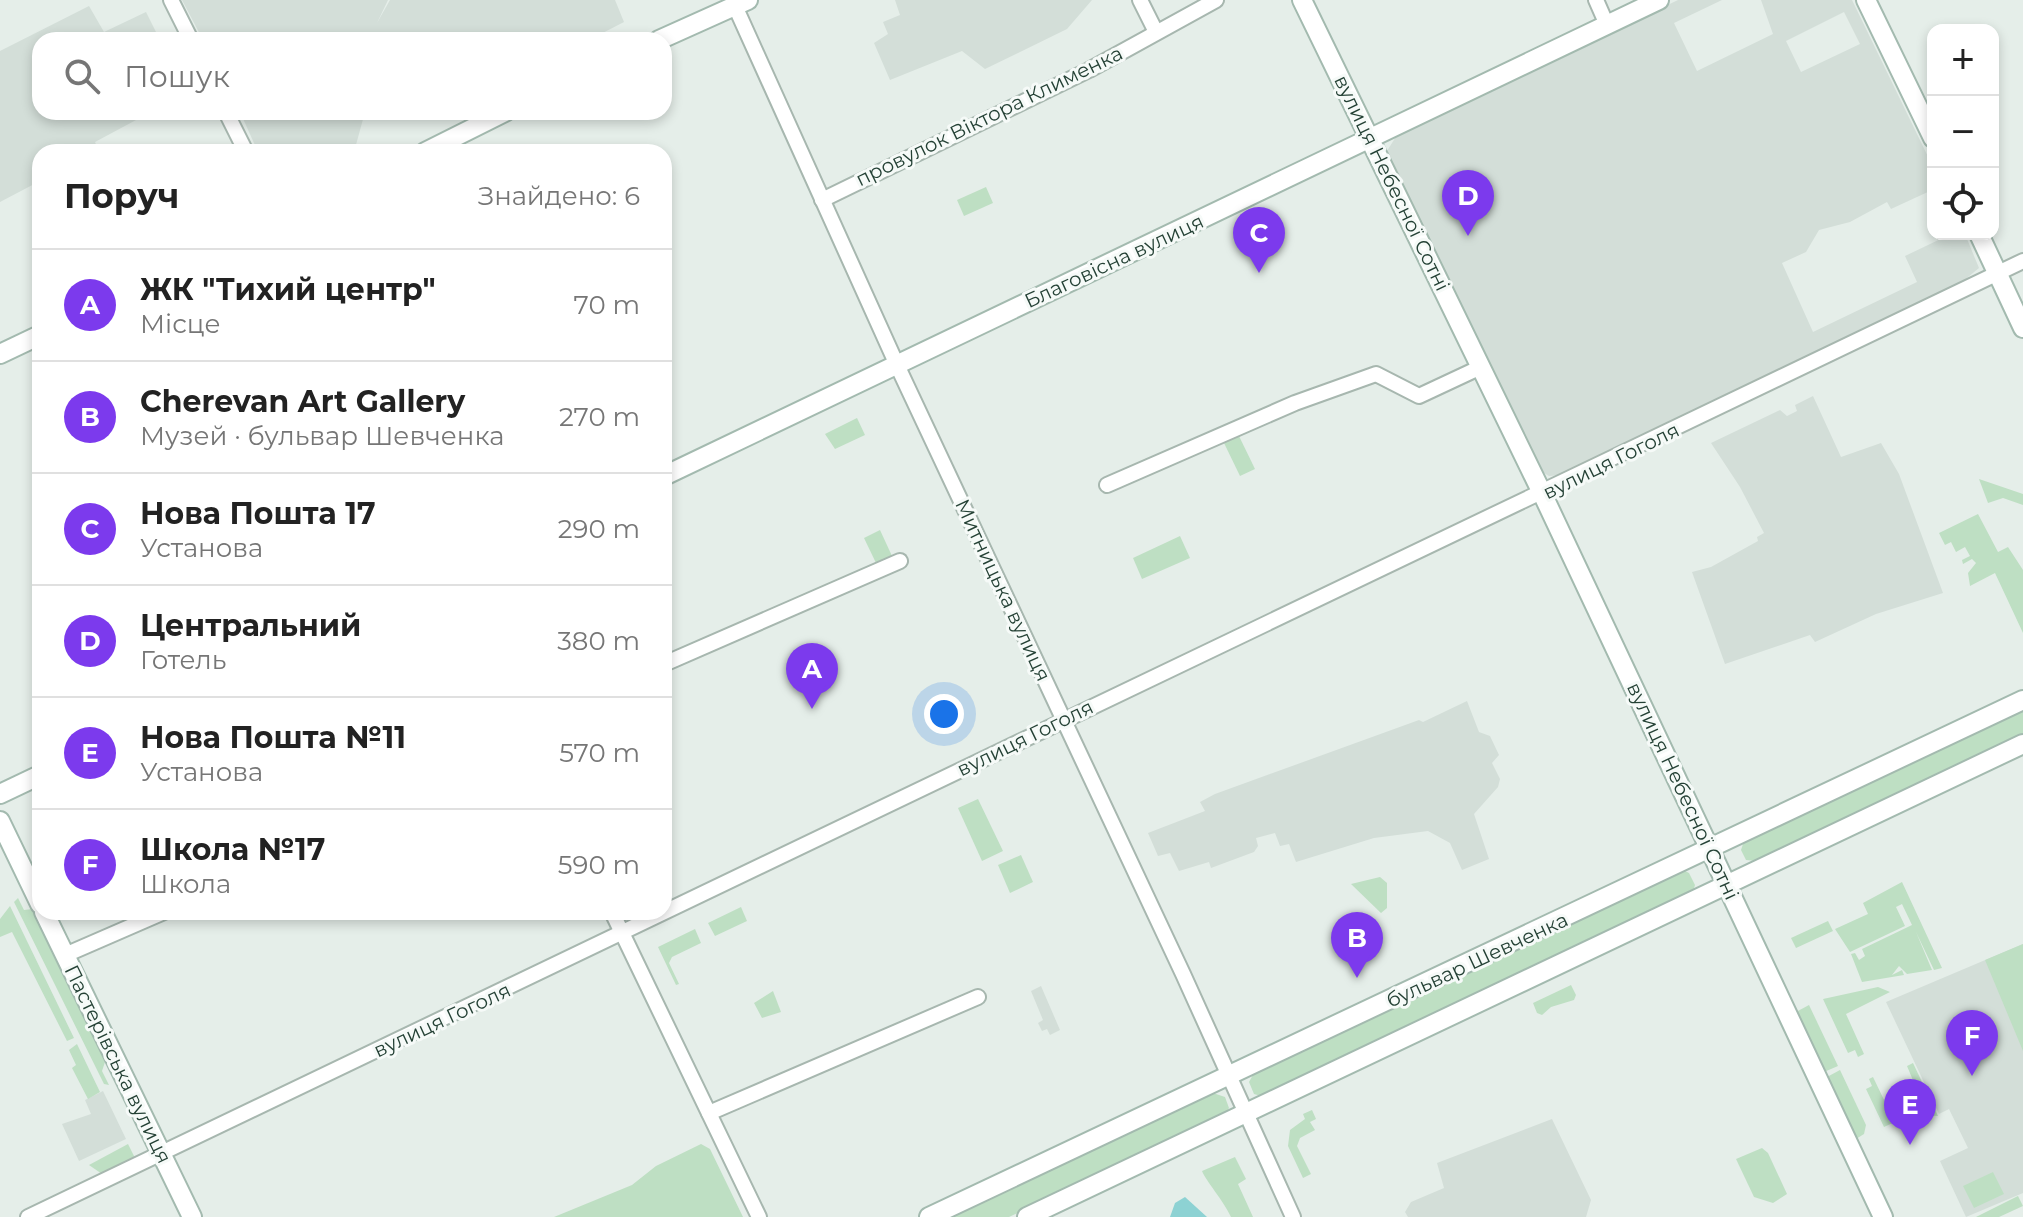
<!DOCTYPE html>
<html lang="uk">
<meta charset="utf-8">
<style>
body{margin:0;font-family:Montserrat,sans-serif;background:#f2f2f2;color:#222}
.controls{position:absolute;right:24px;top:24px;display:grid;overflow:hidden;border-radius:16px;box-shadow:0 4px 12px #0003}
.controls button{width:72px;height:72px;display:grid;place-items:center;padding:0;border:0;border-bottom:2px solid #e0e0e0;background:#fff;color:#222;font:40px sans-serif}
.you{position:absolute;left:944px;top:714px;width:28px;height:28px;margin:-20px;border:6px solid #fff;border-radius:50%;background:#1a73e8;box-shadow:0 0 0 12px #1a73e833}
.badge{display:grid;place-items:center;width:52px;height:52px;border-radius:50%;background:#7c3aed;color:#fff;font-size:26px;font-weight:700}
.pin{position:absolute;translate:-50% -66px;filter:drop-shadow(0 2px 4px #0008)}
.pin::after{content:'';position:absolute;top:42px;width:28px;height:24px;background:inherit;clip-path:polygon(0 0,100% 0,50% 100%)}
.list{margin:0;padding:0;list-style:none}
h2{display:flex;justify-content:space-between;align-items:center;height:104px;margin:0;padding:0 32px;font-size:34px}
h2 small{font-size:26px;font-weight:400;color:#767676}
.list li{display:grid;grid-template-columns:52px 1fr auto;gap:24px;align-items:center;box-sizing:border-box;height:112px;padding:0 32px;border-top:2px solid #e0e0e0}
.list b{display:block;font-size:30px;white-space:nowrap}
.list p{margin:0;font-size:26px;white-space:nowrap;color:#767676}
.list em{font-size:26px;font-style:normal;color:#767676}
.icon{flex:none;width:44px;height:44px;fill:none;stroke:currentColor;stroke-width:2;stroke-linecap:round;stroke-linejoin:round}
.map{position:relative;flex:none;width:2023px;height:1217px;overflow:hidden}
.search{position:absolute;background:#fff;box-shadow:0 4px 12px #0003;left:32px;top:32px;width:640px;height:88px;display:flex;align-items:center;gap:20px;box-sizing:border-box;padding:0 28px;border-radius:24px;color:#767676;font-size:30px}
.panel{position:absolute;background:#fff;box-shadow:0 4px 12px #0003;left:32px;top:144px;width:640px;height:776px;border-radius:24px}
.map>svg:first-child{display:block}
.built{fill:#d3ded8;fill-rule:evenodd}
.green{fill:#bedfc3}
.water{fill:#8dd2d3}
.lines{fill:none;stroke-linecap:round;stroke-linejoin:round}
.street-casing{stroke:#a7b7af;stroke-width:18}
.secondary-casing{stroke:#a3baaf;stroke-width:22}
.street{stroke:#fff;stroke-width:14}
.secondary{stroke:#fff;stroke-width:18}
.labels{text-anchor:middle;stroke-width:6;stroke-linejoin:round;paint-order:stroke}
.street-label{font-size:20px;fill:#244135;stroke:#f6faf8}
</style>
<div class="map">
<svg width="2023" height="1217" viewBox="0 0 2023 1217">
<rect width="100%" height="100%" fill="#e5eee9"/>
<g class="built">
<path d="M182,0H388L377,23L390,0H615L624,22L589,40H203Z"/>
<path d="M895,0H1092L1067,29L985,69L962,51L890,80L874,43L888,34L883,22L900,15Z"/>
<path d="M1678,0H1722L1674,23L1697,71L1773,34L1761,0H1852L1933,167V195L1930,191L1891,209L1887,202L1850,222L1819,230L1806,252L1782,263L1813,332L1917,282L1905,256L1951,234H1965L1979,268L1962,282L1594,459L1560,475L1549,476L1539,470L1387,151L1397,135ZM1844,12L1860,44L1801,72L1786,41Z"/>
<path d="M89,6L104,32L146,12L160,40H40V112H151L95,142L99,152H40V181L0,202V51Z"/>
<path d="M240,112H365L354,152H258Z"/>
<path d="M1813,396L1841,457L1881,443L1899,474L1943,593L1876,614L1815,642L1810,635L1725,664L1692,572L1711,567L1758,541L1757,537L1764,533L1740,487L1711,443L1780,410L1787,416L1797,411L1795,405Z"/>
<path d="M1467,701L1479,732L1490,736L1499,755L1492,763L1500,779L1498,787L1474,814L1489,859L1462,870L1450,843L1428,831L1374,838L1296,862L1289,844L1280,846L1275,833L1256,838L1258,846L1254,852L1211,868L1209,862L1179,871L1170,853L1158,856L1148,833L1205,811L1200,802L1215,794L1419,720L1423,722Z"/>
<path d="M2023,944V1193L1966,1217L1940,1161L1968,1148L1949,1109L1939,1114L1886,1002Z"/>
<path d="M1041,986L1060,1030L1050,1035L1047,1029L1042,1031L1038,1023L1043,1020L1031,991Z"/>
<path d="M103,1091L126,1139L79,1161L62,1124L91,1114L85,1100Z"/>
<path d="M1552,1119L1591,1200L1586,1217H1408L1405,1212L1411,1202L1444,1188L1437,1163Z"/>
</g>
<g class="green">
<path d="M986,187L993,203L964,216L957,200Z"/>
<path d="M857,418L865,435L835,449L825,434Z"/>
<path d="M1238,434L1255,469L1240,476L1224,443Z"/>
<path d="M1979,479L2023,494V505L2003,498L1988,503Z"/>
<path d="M1978,514L1998,552L2008,547L2023,570V633L1995,573L1970,586L1968,573L1976,563L1972,559L1963,564L1962,560L1970,556L1965,547L1956,552L1951,542L1945,545L1939,533Z"/>
<path d="M880,530L892,556L876,563L864,538Z"/>
<path d="M1180,536L1190,558L1142,579L1133,558Z"/>
<path d="M2023,708V736L1756,861L1746,860L1741,850L1744,841Z"/>
<path d="M978,799L1003,851L982,861L958,808Z"/>
<path d="M1021,855L1033,882L1010,893L998,865Z"/>
<path d="M1683,870L1689,873L1695,885L1693,892L1261,1096L1254,1094L1249,1082L1254,1073Z"/>
<path d="M1380,877L1387,883V908L1381,913L1351,884Z"/>
<path d="M1902,882L1942,968L1934,970L1916,932L1932,970L1907,974L1899,966L1892,975L1902,970L1904,975L1862,982L1851,954L1855,953L1859,960L1865,956L1862,949L1912,925L1902,904L1896,907L1905,926L1850,952L1835,929L1868,914L1863,903Z"/>
<path d="M18,898L24,910L33,909L106,1059L102,1071L109,1085L104,1084L14,902Z"/>
<path d="M10,906L74,1038L67,1041L12,932L0,937V919Z"/>
<path d="M741,907L747,921L715,936L708,923Z"/>
<path d="M1828,921L1833,931L1796,948L1791,938Z"/>
<path d="M695,929L701,943L672,957L669,963L679,984L676,985L658,947Z"/>
<path d="M2023,944V1051L1985,960Z"/>
<path d="M1571,985L1576,995L1574,1000L1551,1007L1542,1015L1537,1013L1533,1003Z"/>
<path d="M1878,987L1890,992L1846,1014L1864,1054L1858,1057L1855,1050L1848,1053L1823,999Z"/>
<path d="M773,991L781,1012L762,1018L754,1003Z"/>
<path d="M1809,1005L1838,1066L1824,1072L1796,1012Z"/>
<path d="M77,1044L100,1092L88,1099L72,1068L76,1065L69,1050Z"/>
<path d="M1913,1063L1938,1116L1920,1115L1910,1094L1917,1090L1907,1066Z"/>
<path d="M1840,1070L1866,1125L1864,1134L1856,1139L1827,1077Z"/>
<path d="M1873,1077L1886,1104L1906,1096L1914,1113L1884,1127L1866,1089L1872,1086L1869,1079Z"/>
<path d="M1213,1093L1225,1097L1229,1108L1224,1116L1009,1217H948Z"/>
<path d="M1312,1110L1316,1119L1310,1122L1315,1130L1300,1138L1297,1146L1311,1174L1303,1178L1288,1146L1290,1130L1305,1119L1303,1114Z"/>
<path d="M128,1144L135,1158L102,1174L89,1165Z"/>
<path d="M701,1144L710,1149L743,1217H554L632,1185L656,1166Z"/>
<path d="M1762,1148L1768,1153L1787,1194L1773,1203L1754,1197L1736,1159Z"/>
<path d="M1235,1157L1246,1179L1238,1184L1253,1217H1231C1223,1200 1206,1181 1202,1171Z"/>
<path d="M1993,1172L2004,1194L1974,1208L1963,1186Z"/>
<path d="M2018,1196L2023,1206L1999,1217H1976Z"/>
</g>
<path class="water" d="M1185,1197L1207,1217H1170L1175,1203Z"/>
<g class="lines">
<g class="street-casing">
<g id="street">
<path d="M171,0L191,40"/>
<path d="M1140,0L1156,32"/>
<path d="M1596,0L1607,25"/>
<path d="M735,6L897,365L1183,974L1293,1217"/>
<path d="M226,112L246,152"/>
<path d="M822,200L1089,70L1216,0"/>
<path d="M1107,485L1295,403L1376,374L1419,396L1481,367"/>
<path d="M664,664L900,561"/>
<path d="M612,912L759,1217"/>
<path d="M65,955L164,912"/>
<path d="M709,1113L978,997"/>
<path d="M28,1217L2023,261"/>
</g>
</g>
<g class="secondary-casing">
<g id="secondary">
<path d="M1302,0L1542,493L1883,1217"/>
<path d="M1866,0L1933,138"/>
<path d="M659,40L748,0"/>
<path d="M425,152L505,112"/>
<path d="M1979,234L2023,328"/>
<path d="M0,354L40,335"/>
<path d="M664,476L1659,0"/>
<path d="M0,794L40,775"/>
<path d="M0,821L40,904"/>
<path d="M44,912L192,1217"/>
<path d="M929,1217L2023,700"/>
<path d="M1027,1217L2023,744"/>
</g>
</g>
<use href="#street" class="street"/>
<use href="#secondary" class="secondary"/>
</g>
<g class="labels">
<g class="street-label">
<text transform="translate(989 116) rotate(-26)" y="7">провулок Віктора Клименка</text>
<text transform="translate(1392 183) rotate(64)" y="7">вулиця Небесної Сотні</text>
<text transform="translate(1114 261) rotate(-25)" y="7">Благовісна вулиця</text>
<text transform="translate(1611 461) rotate(-26)" y="7">вулиця Гоголя</text>
<text transform="translate(1003 590) rotate(65)" y="7">Митницька вулиця</text>
<text transform="translate(1025 738) rotate(-26)" y="7">вулиця Гоголя</text>
<text transform="translate(1683 791) rotate(65)" y="7">вулиця Небесної Сотні</text>
<text transform="translate(1477 960) rotate(-25)" y="7">бульвар Шевченка</text>
<text transform="translate(442 1020) rotate(-25)" y="7">вулиця Гоголя</text>
<text transform="translate(118 1064) rotate(64)" y="7">Пастерівська вулиця</text>
</g>
</g>
</svg>
<div class="controls">
<button>+</button>
<button>−</button>
<button><svg class="icon" aria-label="locate" viewBox="0 0 24 24"><circle cx="12" cy="12" r="6"/><path d="M12 2v4M12 18v4M2 12h4M18 12h4"/></svg></button>
</div>
<div class="you"></div>
<div class="pin badge" style="left:812px;top:709px">A</div>
<div class="pin badge" style="left:1357px;top:978px">B</div>
<div class="pin badge" style="left:1259px;top:273px">C</div>
<div class="pin badge" style="left:1468px;top:236px">D</div>
<div class="pin badge" style="left:1910px;top:1145px">E</div>
<div class="pin badge" style="left:1972px;top:1076px">F</div>
<div class="search"><svg class="icon" aria-label="search" viewBox="0 0 24 24"><circle cx="10" cy="10" r="6"/><path d="M15 15l6 6"/></svg>Пошук</div>
<section class="panel">
<h2>Поруч<small>Знайдено: 6</small></h2>
<ul class="list">
<li><span class="badge">A</span><div><b>ЖК &quot;Тихий центр&quot;</b><p>Місце</p></div><em>70 m</em></li>
<li><span class="badge">B</span><div><b>Cherevan Art Gallery</b><p>Музей · бульвар Шевченка</p></div><em>270 m</em></li>
<li><span class="badge">C</span><div><b>Нова Пошта 17</b><p>Установа</p></div><em>290 m</em></li>
<li><span class="badge">D</span><div><b>Центральний</b><p>Готель</p></div><em>380 m</em></li>
<li><span class="badge">E</span><div><b>Нова Пошта №11</b><p>Установа</p></div><em>570 m</em></li>
<li><span class="badge">F</span><div><b>Школа №17</b><p>Школа</p></div><em>590 m</em></li>
</ul>
</section>
</div>
